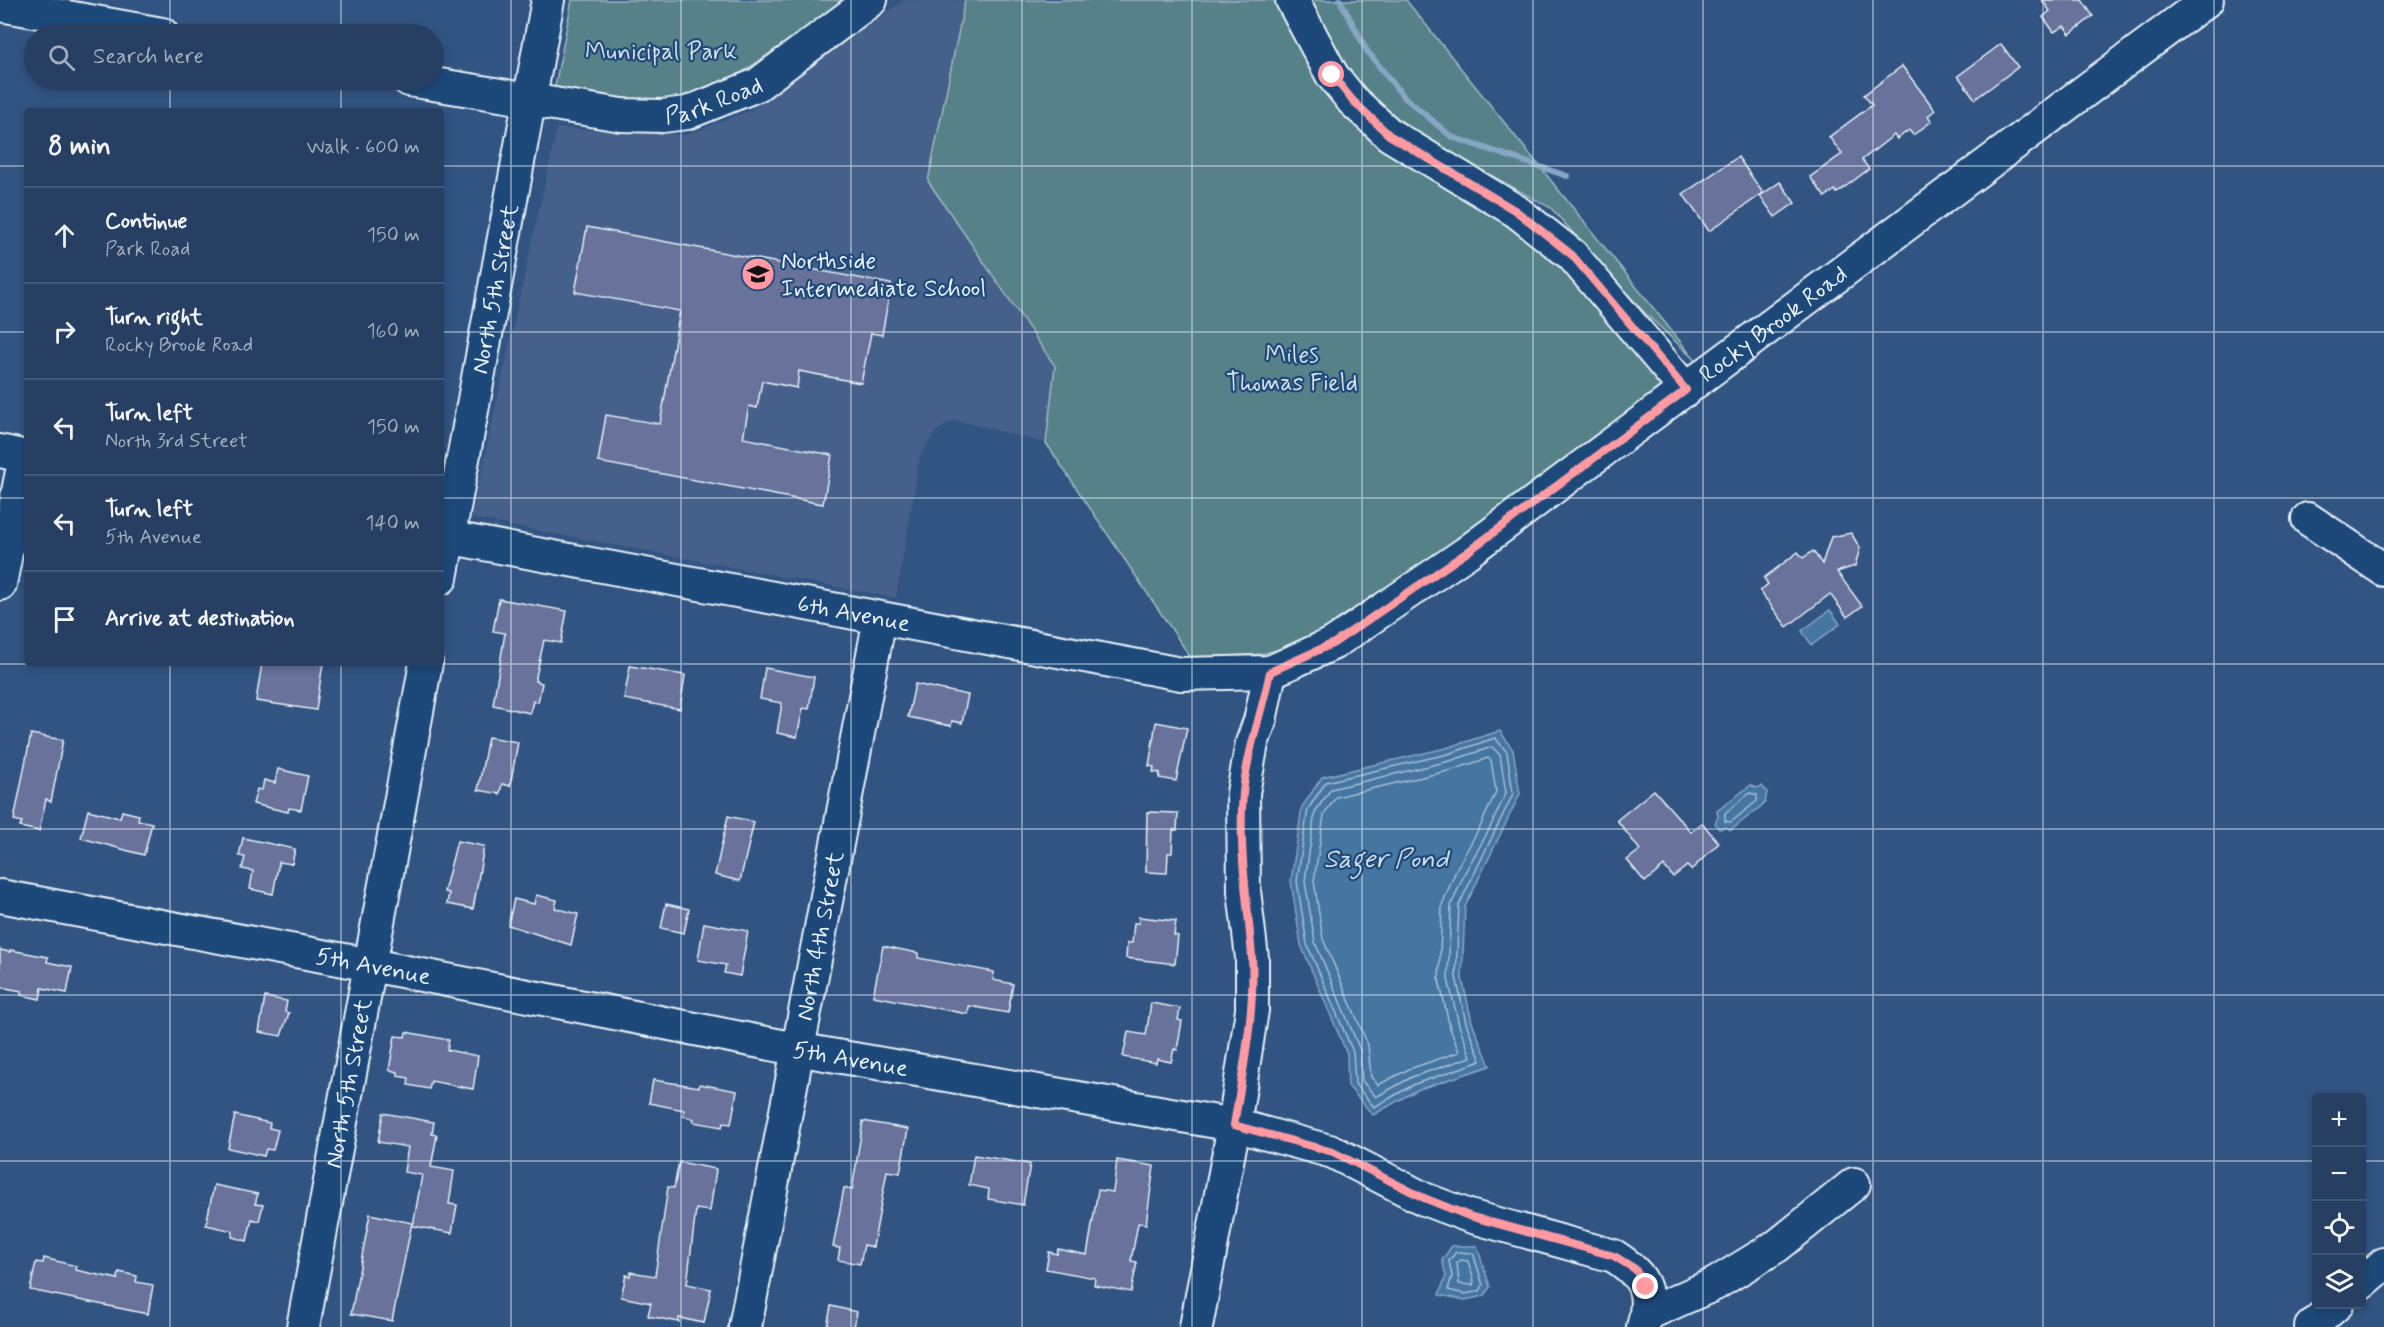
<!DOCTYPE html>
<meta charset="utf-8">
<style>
body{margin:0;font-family:Mynerve,sans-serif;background:#2e4668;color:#f1f3f6}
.controls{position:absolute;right:18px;bottom:18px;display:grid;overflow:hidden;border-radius:6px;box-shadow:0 3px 9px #0003}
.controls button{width:54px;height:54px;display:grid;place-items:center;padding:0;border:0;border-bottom:2px solid #425877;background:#263f62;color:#f1f3f6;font:30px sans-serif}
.stop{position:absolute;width:18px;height:18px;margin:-14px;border:4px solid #ff9aa2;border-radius:50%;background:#fff}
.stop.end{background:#ff9aa2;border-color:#fff;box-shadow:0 2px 6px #0008}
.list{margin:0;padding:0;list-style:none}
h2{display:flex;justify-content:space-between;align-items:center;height:78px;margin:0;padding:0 24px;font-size:26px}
h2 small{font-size:20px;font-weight:400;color:#a4afbe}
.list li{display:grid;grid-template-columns:39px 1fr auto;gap:18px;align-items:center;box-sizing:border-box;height:96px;padding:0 24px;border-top:2px solid #425877}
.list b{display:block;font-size:22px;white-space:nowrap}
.list p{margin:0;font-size:20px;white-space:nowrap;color:#a4afbe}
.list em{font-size:20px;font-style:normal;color:#a4afbe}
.icon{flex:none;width:33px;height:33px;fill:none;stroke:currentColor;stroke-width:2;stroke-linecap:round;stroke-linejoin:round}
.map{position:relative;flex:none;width:2384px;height:1327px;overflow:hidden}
.search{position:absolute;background:#263f62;box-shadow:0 3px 9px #0003;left:24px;top:24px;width:420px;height:66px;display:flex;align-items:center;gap:15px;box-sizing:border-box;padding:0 21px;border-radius:33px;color:#a4afbe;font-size:22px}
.panel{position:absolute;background:#263f62;box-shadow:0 3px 9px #0003;left:24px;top:108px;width:420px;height:558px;border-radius:6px}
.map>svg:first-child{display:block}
.built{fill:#45608b}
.green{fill:#578189;stroke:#a0b9c0;stroke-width:1.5}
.water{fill:#4574a1;stroke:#86a6c4;stroke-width:1.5}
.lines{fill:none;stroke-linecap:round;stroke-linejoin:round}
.shore{stroke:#a7bfd5;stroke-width:1.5}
.stream{stroke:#86a6c4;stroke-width:6}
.building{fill:#67729a;stroke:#e8f1f8;stroke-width:1.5}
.minor-casing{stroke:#e8f1f8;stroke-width:36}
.minor{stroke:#1f4a7a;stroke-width:32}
.route{stroke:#ff9aa2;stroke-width:8}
.grid{fill:none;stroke:#e8f1f8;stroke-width:1.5;stroke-opacity:0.55}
.labels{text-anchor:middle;stroke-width:4.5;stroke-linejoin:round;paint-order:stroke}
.park-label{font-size:24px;fill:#d2e0e7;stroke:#1f4a7a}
.street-label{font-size:24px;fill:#e8f1f8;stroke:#1f4a7a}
.poi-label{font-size:24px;fill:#e8f1f8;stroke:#1f4a7a;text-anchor:start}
.water-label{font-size:26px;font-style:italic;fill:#d0deeb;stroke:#1f4a7a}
</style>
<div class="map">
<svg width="2384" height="1327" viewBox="0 0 2384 1327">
<rect width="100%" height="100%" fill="#325482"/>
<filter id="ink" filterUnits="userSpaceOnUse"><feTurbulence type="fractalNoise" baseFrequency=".0167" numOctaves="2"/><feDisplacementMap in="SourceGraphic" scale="12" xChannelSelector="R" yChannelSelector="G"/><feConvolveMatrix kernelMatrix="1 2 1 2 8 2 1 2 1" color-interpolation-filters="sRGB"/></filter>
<g filter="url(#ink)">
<path class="built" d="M904,0H965L928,181L1055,366L1046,443L955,420L936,431L920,457L896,598L471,518L557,128L686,135L749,111Z"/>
<g class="green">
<path d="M572,0H848L725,84L697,99L666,103L563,95L555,86Z"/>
<path d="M965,0H1278L1322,85L1535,238L1563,263L1665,387L1371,606L1315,640L1261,654L1191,658L1046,443L1055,366L928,181Z"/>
<path d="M1309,0H1406L1695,360L1643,311L1551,208L1424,139L1367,93L1334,50Z"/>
</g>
<g class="water">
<path d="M1830,610L1840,624L1812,645L1802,631Z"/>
<path d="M1500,731L1513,750L1520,794L1465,907L1462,978L1472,1022L1490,1066L1417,1090L1373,1115L1348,1086L1347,1054L1301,945L1291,881L1302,807L1322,777L1446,748Z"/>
<path d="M1751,785L1756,788L1762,786L1767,792L1765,803L1731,830L1725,827L1719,829L1715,823L1718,817L1717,811Z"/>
<path d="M1452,1246H1477L1490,1287L1484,1296L1465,1300L1439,1295L1446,1276L1442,1260Z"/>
</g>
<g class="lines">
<g class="shore">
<path d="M1495,738L1507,752L1513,794L1459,905L1456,977L1466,1023L1481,1061L1415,1084L1374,1107L1355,1084L1353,1052L1307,944L1297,881L1308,809L1326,782L1448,754Z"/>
<path d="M1492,747L1500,755L1506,793L1488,832L1465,872L1451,906L1448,979L1459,1025L1471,1057L1412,1077L1376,1097L1362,1081L1360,1050L1315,942L1305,881L1315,812L1331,789L1450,761Z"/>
<path d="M1488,758L1491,760L1496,792L1480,827L1457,868L1442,905L1439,980L1450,1028L1459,1052L1409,1069L1378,1085L1371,1077L1368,1045L1323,939L1314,881L1324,815L1336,797L1452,770Z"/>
<path d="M1750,793L1757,795V801L1731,822L1725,821V813Z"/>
<path d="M1456,1252L1473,1253L1483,1285L1480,1291L1465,1294L1448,1290L1452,1276L1449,1261Z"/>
<path d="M1460,1260L1468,1261L1474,1281L1473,1285L1459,1284L1457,1263Z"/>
</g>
<path class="stream" d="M1340,0L1367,51L1404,97L1452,137L1567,176"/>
</g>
<g class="building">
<path d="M2042,0H2082L2093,16L2070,34L2064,26L2054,32L2043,17L2050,11Z"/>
<path d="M2001,44L2018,67L1975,99L1958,76Z"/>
<path d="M1902,66L1935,110L1928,116L1932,121L1913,135L1909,130L1897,139L1894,135L1862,160L1869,169L1837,193L1835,190L1825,197L1810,177L1842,154L1829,137L1872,105L1864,95Z"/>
<path d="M1738,157L1763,193L1709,231L1683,194Z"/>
<path d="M1780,182L1795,203L1775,217L1760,196Z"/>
<path d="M587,227L891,284L882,335L871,333L861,383L799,371L797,388L762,381L757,408L749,406L743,438L832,455L823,504L598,462L606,415L660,424L680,311L575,292Z"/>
<path d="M1851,533L1860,548L1855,566L1837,572L1862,606L1847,617L1830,594L1787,627L1760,591L1768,584L1764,578L1798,552L1803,558L1813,551L1822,564L1831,537Z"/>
<path d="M499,599L567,611L561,643L544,640L535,681L542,683L538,702L533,701L530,713L493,705L505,633L493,631Z"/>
<path d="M262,663H323L316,710L256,701Z"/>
<path d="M630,666L685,675L680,709L624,699Z"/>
<path d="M765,668L814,677L809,709L803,708L797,737L777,733L782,703L760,699Z"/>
<path d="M915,684L968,695L962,723L952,721L951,726L908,717Z"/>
<path d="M1156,722L1187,728L1176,781L1159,778L1160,773L1153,772L1154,767L1149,766Z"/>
<path d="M31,734L63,740L51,802L46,799L39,831L20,827L22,822L14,820Z"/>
<path d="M488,737L518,742L510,786L502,784L500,794L478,790Z"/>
<path d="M278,769L308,776L301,810L289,808L288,812L253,804L257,789L262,790L264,780L275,783Z"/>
<path d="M1654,790L1691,832L1702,823L1719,843L1691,870L1687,866L1673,877L1664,866L1645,882L1627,860L1640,850L1617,820Z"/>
<path d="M88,810L120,818L122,811L139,815L138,820L152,823L144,855L81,838Z"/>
<path d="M1147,812L1178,813L1177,830H1173L1172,853H1168L1167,873L1146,872Z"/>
<path d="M728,816L754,822L740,881L715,875Z"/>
<path d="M243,838L295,849L292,864L279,862L273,894L250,889L253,871L242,869L245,857L239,856Z"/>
<path d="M457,841L484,846L473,909L447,904L449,893L444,892Z"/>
<path d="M536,895L557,900L555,908L578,914L571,945L508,925L514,899L534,904Z"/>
<path d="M666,904L689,909L684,933L661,928Z"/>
<path d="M1139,917L1176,921L1174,935L1178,936L1175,964L1126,958L1127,943H1132L1134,923H1139Z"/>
<path d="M704,923L748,931L740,976L724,973L726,965L698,960Z"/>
<path d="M883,946L918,953V958L994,972L993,980L1013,984L1008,1013L969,1006L968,1014L873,996Z"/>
<path d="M0,950L10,952V950L48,957L47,962L72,967L67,993L42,988L40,999L21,995L22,991L0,987Z"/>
<path d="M265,997L287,1001L285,1012L289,1013L281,1036L259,1032Z"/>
<path d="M1151,1003L1180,1008L1178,1020L1182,1021L1177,1050L1174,1049L1171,1062L1157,1059L1156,1063L1123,1057L1128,1032L1146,1035Z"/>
<path d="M406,1032L449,1040L447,1050L478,1056L473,1089L431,1081L429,1089L408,1085L409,1078L398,1076V1072L389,1070L395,1036L405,1037Z"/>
<path d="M653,1080L699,1087L700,1084L737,1091L731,1124L723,1123L722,1127L693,1122L694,1119L683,1116L684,1110L649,1103Z"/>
<path d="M383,1113L434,1122L432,1134L437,1135L431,1167L454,1171L449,1204L457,1205L452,1233L413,1226L422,1175L404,1172L408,1147L378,1142Z"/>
<path d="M235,1115L270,1123L269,1128L278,1130L273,1150L266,1149L264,1156L228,1148Z"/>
<path d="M863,1121L908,1129L900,1173L887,1171L873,1247L864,1245L860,1264L838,1260L840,1248L833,1247L844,1188L852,1190Z"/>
<path d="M974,1155L1030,1164L1023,1205L988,1199L989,1189L969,1185Z"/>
<path d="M1117,1160L1154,1166L1146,1224L1138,1223L1131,1261L1137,1262L1131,1292L1094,1285L1095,1278L1046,1269L1049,1252L1057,1254L1058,1249L1087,1255L1098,1190L1113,1192Z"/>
<path d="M679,1162L716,1169L710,1211L696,1209L687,1284L711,1289L704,1323L679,1318V1322L648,1316L651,1303L621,1297L626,1275L630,1276L631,1272L655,1276L668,1187L674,1188Z"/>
<path d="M214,1185L258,1194L255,1204L263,1205L259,1221L252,1219L247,1241L232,1237L233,1231L206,1225Z"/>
<path d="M370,1214L412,1223L392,1321L351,1314Z"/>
<path d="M44,1258L76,1266L75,1270L118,1279L119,1272L137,1276L136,1282L153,1285L148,1314L30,1290L36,1262L43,1263Z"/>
<path d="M831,1306L857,1312L854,1327H827Z"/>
</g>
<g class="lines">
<g class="minor-casing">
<g id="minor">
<path d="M1292,0L1332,75L1353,101L1390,135L1516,211L1572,255L1686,390"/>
<path d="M0,5L162,34"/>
<path id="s1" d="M409,80L621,115L662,116L687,113L757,85L871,0"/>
<path d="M0,451L27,457"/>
<path d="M2308,519L2384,570"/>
<path id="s2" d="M441,536L1181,674L1270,672L1334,643L1466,553L2207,0"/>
<path id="s3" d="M441,578L548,0"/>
<path d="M0,584L25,456"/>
<path id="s4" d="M0,896L371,965L796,1049L1234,1125L1333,1152L1424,1199L1469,1216L1614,1256C1644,1275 1653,1291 1643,1327"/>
<path d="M2362,1283L2384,1264"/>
<path d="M1647,1314L1715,1284L1777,1246L1854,1184"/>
<path id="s5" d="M303,1327L426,663"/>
<path id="s6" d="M745,1327L880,618"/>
<path d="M1196,1327L1234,1125L1252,1010V958L1244,891L1243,793L1252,743L1260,721L1270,672"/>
<path d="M2311,1327L2337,1304"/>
</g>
</g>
<use href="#minor" class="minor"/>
</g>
</g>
<g class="lines" filter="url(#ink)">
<path class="route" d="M1332,75L1353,101L1389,135L1516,211L1572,255L1686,390L1466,553L1334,643L1270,672C1262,712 1247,752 1243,793C1238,848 1248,903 1252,957C1255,1013 1243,1070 1234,1125L1333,1152L1424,1198L1469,1216L1614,1256L1635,1269L1646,1287"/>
</g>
<path class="grid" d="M170,0V34M341,0V34M511,0V1327M681,0V1327M851,0V1327M1022,0V1327M1192,0V1327M1362,0V1327M1533,0V1327M1703,0V1327M1873,0V1327M2043,0V1327M2214,0V1327M170,80V111M341,80V111M0,166H27M441,166H2384M0,332H27M441,332H2384M0,498H27M441,498H2384M170,663V1327M341,663V1327M0,664H2384M0,829H2384M0,995H2384M0,1161H2316M2362,1161H2384"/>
<defs>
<g id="school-disc" transform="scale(1.725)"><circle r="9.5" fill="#ff9aa2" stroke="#1f4a7a"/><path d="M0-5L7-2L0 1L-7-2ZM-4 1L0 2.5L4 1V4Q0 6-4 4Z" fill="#111"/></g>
</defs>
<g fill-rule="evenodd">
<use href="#school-disc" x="758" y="274"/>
</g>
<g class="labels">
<g class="park-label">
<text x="661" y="59">Municipal Park</text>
<text x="1292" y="362">Miles<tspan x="1292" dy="28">Thomas Field</tspan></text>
</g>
<g class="street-label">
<text dy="8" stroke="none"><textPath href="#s1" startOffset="310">Park Road</textPath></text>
<text dy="8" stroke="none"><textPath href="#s3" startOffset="294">North 5th Street</textPath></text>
<text dy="8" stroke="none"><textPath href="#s2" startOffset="1455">Rocky Brook Road</textPath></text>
<text dy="8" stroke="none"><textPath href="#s2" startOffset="420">6th Avenue</textPath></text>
<text dy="8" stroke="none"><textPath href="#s6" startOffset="398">North 4th Street</textPath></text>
<text dy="8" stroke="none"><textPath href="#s4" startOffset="380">5th Avenue</textPath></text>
<text dy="8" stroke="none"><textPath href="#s4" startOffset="866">5th Avenue</textPath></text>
<text dy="8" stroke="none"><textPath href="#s5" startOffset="248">North 5th Street</textPath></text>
</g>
<g class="poi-label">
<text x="781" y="268">Northside<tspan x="781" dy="28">Intermediate School</tspan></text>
</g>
<g class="water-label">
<text x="1386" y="867">Sager Pond</text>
</g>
</g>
</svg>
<div class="controls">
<button>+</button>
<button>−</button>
<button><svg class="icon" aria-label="locate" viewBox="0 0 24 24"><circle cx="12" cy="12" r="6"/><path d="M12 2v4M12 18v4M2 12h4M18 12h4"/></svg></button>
<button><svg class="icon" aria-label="layers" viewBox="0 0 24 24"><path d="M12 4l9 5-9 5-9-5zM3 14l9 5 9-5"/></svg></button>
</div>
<div class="stop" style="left:1332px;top:75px"></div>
<div class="stop end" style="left:1646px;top:1287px"></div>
<div class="search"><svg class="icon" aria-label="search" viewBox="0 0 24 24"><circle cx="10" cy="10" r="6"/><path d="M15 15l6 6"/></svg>Search here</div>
<section class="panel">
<h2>8 min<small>Walk · 600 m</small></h2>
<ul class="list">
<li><svg class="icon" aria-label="ahead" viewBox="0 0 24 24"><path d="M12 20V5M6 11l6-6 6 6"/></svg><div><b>Continue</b><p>Park Road</p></div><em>150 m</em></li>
<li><svg class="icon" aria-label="right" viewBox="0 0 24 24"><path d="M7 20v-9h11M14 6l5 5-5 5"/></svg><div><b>Turn right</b><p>Rocky Brook Road</p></div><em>160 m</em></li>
<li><svg class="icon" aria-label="left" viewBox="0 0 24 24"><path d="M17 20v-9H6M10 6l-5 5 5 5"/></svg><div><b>Turn left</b><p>North 3rd Street</p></div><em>150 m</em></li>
<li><svg class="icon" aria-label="left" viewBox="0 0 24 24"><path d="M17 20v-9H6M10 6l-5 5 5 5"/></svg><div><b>Turn left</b><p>5th Avenue</p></div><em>140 m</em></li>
<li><svg class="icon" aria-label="arrive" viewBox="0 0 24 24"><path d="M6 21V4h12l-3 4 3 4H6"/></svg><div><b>Arrive at destination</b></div></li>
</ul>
</section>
</div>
